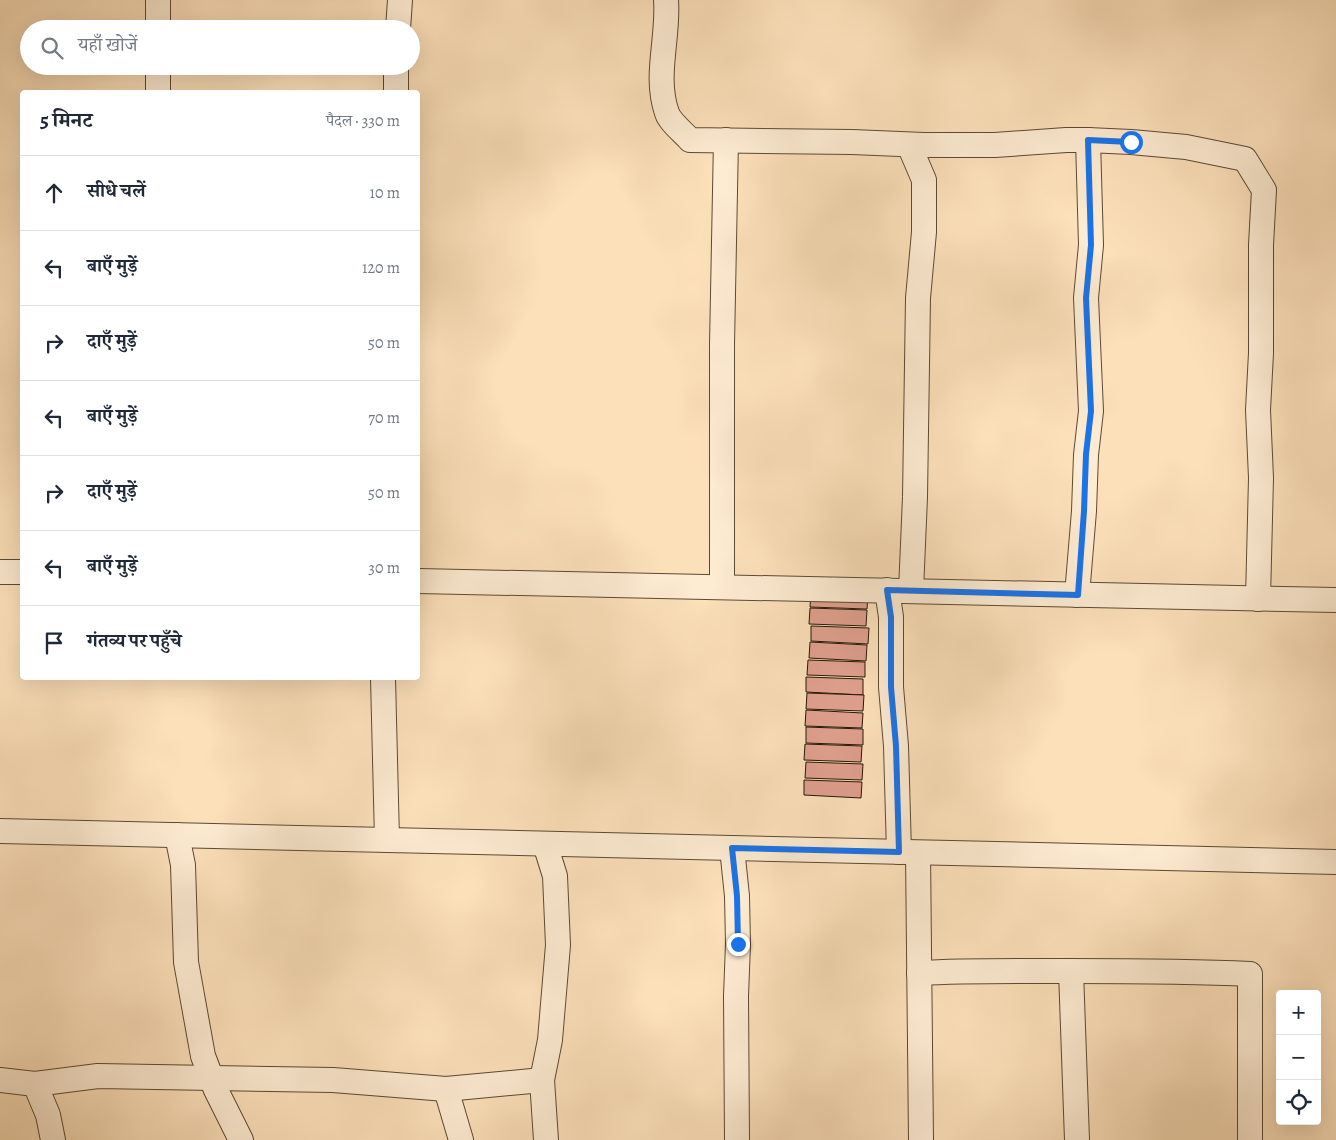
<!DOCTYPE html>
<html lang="hi">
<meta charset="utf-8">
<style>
body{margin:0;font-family:Alegreya,"Noto Serif Devanagari",serif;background:#f2f2f3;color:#1f2937}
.controls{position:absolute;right:15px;bottom:15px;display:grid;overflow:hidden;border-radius:5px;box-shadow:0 5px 20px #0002}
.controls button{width:45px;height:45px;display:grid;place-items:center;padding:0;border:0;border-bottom:1px solid #e0e1e3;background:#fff;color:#1f2937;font:25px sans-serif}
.stop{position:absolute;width:15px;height:15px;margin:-11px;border:4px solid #1a73e8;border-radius:50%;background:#fff}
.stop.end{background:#1a73e8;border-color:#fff;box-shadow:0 1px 5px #0008}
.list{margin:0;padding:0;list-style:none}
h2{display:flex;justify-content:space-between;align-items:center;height:65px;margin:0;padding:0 20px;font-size:21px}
h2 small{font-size:16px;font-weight:400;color:#747a83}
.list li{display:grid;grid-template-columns:32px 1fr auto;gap:15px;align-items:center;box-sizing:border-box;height:75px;padding:0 20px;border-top:1px solid #e0e1e3}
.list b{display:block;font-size:19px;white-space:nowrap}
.list em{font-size:16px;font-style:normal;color:#747a83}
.icon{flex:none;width:28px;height:28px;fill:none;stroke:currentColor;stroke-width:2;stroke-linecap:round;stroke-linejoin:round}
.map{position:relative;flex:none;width:1336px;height:1140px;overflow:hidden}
.search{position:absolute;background:#fff;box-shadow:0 5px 20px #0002;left:20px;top:20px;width:400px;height:55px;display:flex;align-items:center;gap:12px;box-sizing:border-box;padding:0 18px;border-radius:28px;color:#747a83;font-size:19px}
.panel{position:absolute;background:#fff;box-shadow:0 5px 20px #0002;left:20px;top:90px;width:400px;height:590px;border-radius:5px}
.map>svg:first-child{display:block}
.building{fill:#df9f8e;stroke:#251806}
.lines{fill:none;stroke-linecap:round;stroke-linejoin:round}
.minor-casing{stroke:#5b4a33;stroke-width:26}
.minor{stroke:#fdebd2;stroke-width:24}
.route{stroke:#1a73e8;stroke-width:6}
</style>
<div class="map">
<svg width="1336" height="1140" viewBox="0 0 1336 1140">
<rect width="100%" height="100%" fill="#fce0ba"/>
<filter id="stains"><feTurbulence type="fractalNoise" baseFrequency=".004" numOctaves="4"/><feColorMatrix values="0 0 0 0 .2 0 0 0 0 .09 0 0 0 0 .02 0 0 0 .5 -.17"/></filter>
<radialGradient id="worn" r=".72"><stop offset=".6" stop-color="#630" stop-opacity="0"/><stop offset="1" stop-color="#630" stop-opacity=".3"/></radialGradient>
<g class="building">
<path d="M811,591L868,593L867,609L810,607Z"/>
<path d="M810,608L867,610L866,626L809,624Z"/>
<path d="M811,626L869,628L868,644L811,641Z"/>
<path d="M810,642L867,645L866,661L809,658Z"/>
<path d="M808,660L865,662V677L807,675Z"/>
<path d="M806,677L863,679V695L806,692Z"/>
<path d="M807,693L864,695L863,711L806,709Z"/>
<path d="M806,710L863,713L862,728L805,726Z"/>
<path d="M806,727L863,729V745L806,743Z"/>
<path d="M805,744L862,746L861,762L804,760Z"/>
<path d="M806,762L863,764L862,780L805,778Z"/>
<path d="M804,780L862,782L861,798L804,795Z"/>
</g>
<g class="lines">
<g class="minor-casing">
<g id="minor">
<path d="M666,0C669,38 654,76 667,113C670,122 683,132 690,140L852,142L924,145H995L1066,140H1088L1131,142L1186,147L1245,159L1264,190L1261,245V353L1258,410L1261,478L1258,599"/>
<path d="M158,29V0"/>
<path d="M398,29L400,0"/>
<path d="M396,66V92"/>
<path d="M158,92V66"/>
<path d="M909,145L924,180V232L918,298L915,497L911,591"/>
<path d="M0,572H22"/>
<path d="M418,581L1336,600"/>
<path d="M722,587V345L726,140"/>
<path d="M887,590L891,617V687L896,746L899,852"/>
<path d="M1077,595L1084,511L1086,455L1091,411L1086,298L1091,245L1088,140"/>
<path d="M383,678L387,840"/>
<path d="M0,831L1336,862"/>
<path d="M177,835L183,865L186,962L203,1056L216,1090L241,1140"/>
<path d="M732,848L737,896L738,944L736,996L737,1140"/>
<path d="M918,853L921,1140"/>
<path d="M1071,971L1077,1140"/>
<path d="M919,973C969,970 1018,971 1068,971C1129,971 1190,971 1250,974V1140"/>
<path d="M0,1080L35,1084L98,1076L333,1080L446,1089L542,1080L546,1140"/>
<path d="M542,1080L550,1040L558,945L555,876L545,844"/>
<path d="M35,1084L48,1115L53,1140"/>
<path d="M446,1089L461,1140"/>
</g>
</g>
<use href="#minor" class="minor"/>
</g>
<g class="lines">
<path class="route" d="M738,944L737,896L732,848L899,852L896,746L891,687V617L887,590L1078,595L1084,511L1086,454L1091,411L1086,298L1091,245L1088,140L1131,142"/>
</g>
<rect width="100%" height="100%" filter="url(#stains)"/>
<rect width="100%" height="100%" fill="url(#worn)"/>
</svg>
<div class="controls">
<button>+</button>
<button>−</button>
<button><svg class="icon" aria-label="locate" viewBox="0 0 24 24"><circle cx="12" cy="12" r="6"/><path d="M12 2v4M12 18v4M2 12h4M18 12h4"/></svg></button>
</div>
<div class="stop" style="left:1131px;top:142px"></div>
<div class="stop end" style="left:738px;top:944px"></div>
<div class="search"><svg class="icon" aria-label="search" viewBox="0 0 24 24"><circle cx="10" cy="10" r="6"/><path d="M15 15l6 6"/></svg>यहाँ खोजें</div>
<section class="panel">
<h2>5 मिनट<small>पैदल · 330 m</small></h2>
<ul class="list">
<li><svg class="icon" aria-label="ahead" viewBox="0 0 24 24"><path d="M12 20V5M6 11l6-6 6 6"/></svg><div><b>सीधे चलें</b></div><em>10 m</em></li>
<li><svg class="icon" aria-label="left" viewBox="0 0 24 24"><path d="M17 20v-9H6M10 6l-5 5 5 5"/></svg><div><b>बाएँ मुड़ें</b></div><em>120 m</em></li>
<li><svg class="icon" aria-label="right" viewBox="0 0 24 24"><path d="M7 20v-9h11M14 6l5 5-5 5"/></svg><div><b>दाएँ मुड़ें</b></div><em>50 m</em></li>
<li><svg class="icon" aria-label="left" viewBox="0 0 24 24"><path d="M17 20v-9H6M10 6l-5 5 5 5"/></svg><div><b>बाएँ मुड़ें</b></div><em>70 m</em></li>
<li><svg class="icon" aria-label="right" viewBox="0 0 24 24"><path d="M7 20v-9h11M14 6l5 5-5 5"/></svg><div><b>दाएँ मुड़ें</b></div><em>50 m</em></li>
<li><svg class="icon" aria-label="left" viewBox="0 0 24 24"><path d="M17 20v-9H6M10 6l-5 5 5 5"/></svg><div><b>बाएँ मुड़ें</b></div><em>30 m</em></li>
<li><svg class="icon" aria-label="arrive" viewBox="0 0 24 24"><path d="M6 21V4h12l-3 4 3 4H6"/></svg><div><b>गंतव्य पर पहुँचे</b></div></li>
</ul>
</section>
</div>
